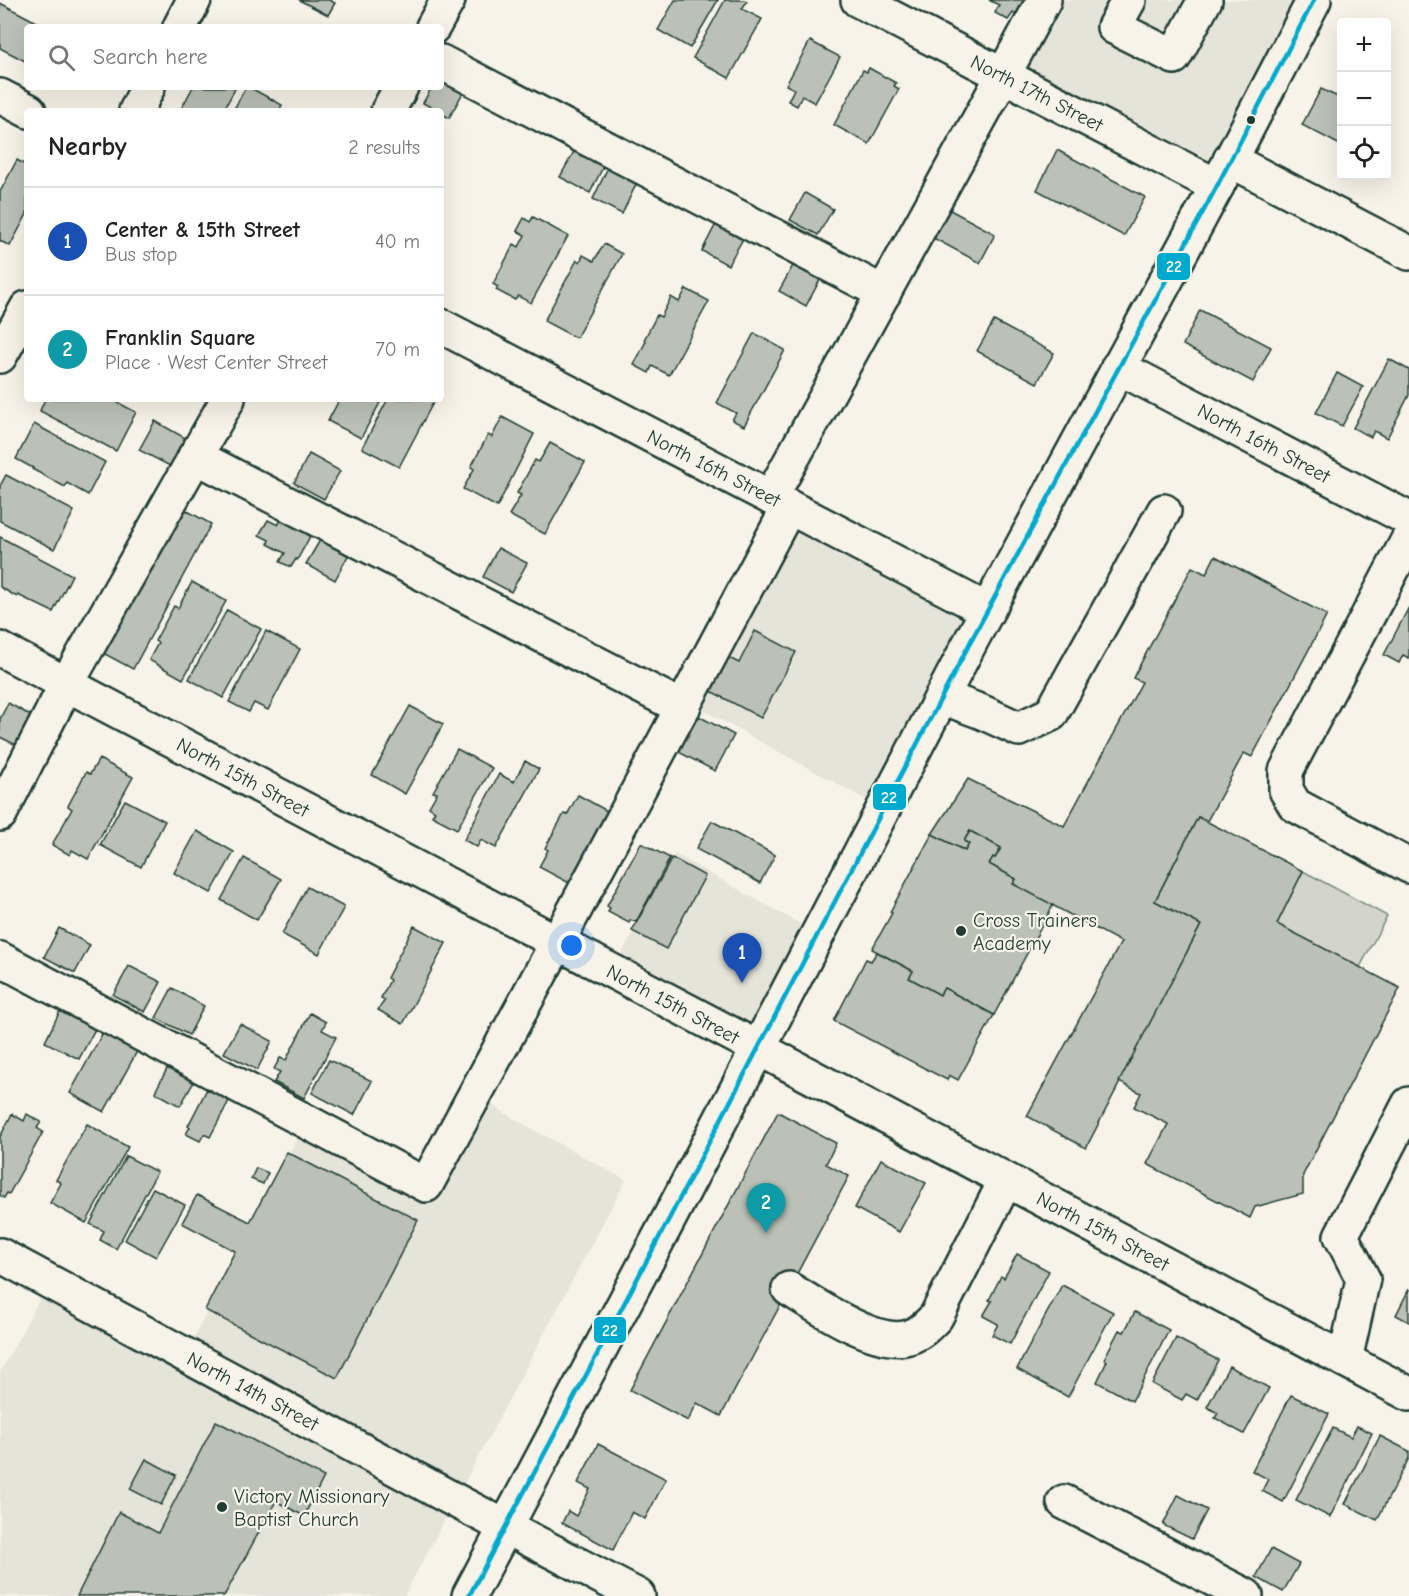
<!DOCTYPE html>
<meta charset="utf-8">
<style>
body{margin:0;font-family:"Comic Neue",sans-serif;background:#f2f2f2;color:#222}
.controls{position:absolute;right:18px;top:18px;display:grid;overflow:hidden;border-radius:6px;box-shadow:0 6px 24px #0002}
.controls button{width:54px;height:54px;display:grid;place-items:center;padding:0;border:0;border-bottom:2px solid #e0e0e0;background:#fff;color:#222;font:30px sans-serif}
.you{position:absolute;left:572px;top:946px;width:21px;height:21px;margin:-15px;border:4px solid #fff;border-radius:50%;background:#1a73e8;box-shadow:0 0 0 9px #1a73e833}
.badge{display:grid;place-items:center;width:39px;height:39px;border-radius:50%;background:#1f3d34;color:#fff;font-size:20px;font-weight:700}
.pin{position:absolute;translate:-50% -50px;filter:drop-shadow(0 2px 3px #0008)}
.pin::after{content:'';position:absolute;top:32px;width:21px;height:18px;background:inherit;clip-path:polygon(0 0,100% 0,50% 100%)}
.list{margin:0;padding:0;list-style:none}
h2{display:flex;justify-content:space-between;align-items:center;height:78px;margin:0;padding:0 24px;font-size:26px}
h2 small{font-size:20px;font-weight:400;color:#767676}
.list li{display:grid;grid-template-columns:39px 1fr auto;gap:18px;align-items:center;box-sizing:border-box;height:108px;padding:0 24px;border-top:2px solid #e0e0e0}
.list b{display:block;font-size:22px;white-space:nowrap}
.list p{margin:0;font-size:20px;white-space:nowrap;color:#767676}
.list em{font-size:20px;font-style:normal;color:#767676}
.icon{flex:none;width:33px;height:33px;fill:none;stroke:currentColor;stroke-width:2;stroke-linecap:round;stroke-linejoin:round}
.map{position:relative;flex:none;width:1409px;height:1596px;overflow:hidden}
.search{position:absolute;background:#fff;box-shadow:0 6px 24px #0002;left:24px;top:24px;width:420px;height:66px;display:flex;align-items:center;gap:15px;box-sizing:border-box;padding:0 21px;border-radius:6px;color:#767676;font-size:22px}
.panel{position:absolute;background:#fff;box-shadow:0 6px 24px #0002;left:24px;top:108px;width:420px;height:294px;border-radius:6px}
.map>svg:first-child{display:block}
.built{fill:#e5e4d9}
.green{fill:#d3d5ca;stroke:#79897f;stroke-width:1.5}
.building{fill:#bbc1b6;stroke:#1f3d34;stroke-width:1.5}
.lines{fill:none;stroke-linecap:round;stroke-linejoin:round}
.minor-casing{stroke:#1f3d34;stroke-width:38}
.minor{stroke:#f7f3e8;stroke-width:33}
.bus-1-casing{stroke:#f7f3e8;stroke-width:9}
.bus-1{stroke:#00a9ce;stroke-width:4.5}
.bus-dot{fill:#1f3d34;stroke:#f7f3e8;stroke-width:2}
.labels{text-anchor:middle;stroke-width:4.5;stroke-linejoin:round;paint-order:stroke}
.street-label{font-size:20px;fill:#1f3d34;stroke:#f7f3e8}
.poi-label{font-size:20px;fill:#1f3d34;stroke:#f7f3e8;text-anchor:start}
.line-badge{stroke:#f7f3e8;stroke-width:2}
.badge-label{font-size:16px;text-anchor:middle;font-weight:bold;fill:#fff}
</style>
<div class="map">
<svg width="1409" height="1596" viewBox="0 0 1409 1596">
<rect width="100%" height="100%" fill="#f7f3e8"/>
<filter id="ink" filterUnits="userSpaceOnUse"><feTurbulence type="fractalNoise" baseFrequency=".0167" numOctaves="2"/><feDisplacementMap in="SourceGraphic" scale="12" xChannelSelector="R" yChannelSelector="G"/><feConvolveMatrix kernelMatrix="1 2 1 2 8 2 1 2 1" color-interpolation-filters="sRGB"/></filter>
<g filter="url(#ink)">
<g class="built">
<path d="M1044,0H1314L1217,186L1004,75Z"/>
<path d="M789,507L987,610L883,809L686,701Z"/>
<path d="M675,854L818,934L758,1048L612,972Z"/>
<path d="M475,1094L521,1123L626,1180L404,1596H0V1372L49,1282L185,1354L306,1121L426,1185Z"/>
</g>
<path class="green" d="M1303,871L1387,916L1360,967L1277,924Z"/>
<g class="building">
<path d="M299,0H329L335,3L328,15Z"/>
<path d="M675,0H718L690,48L658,30Z"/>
<path d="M725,0H744L747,1L742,9L762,19L729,78L693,58Z"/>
<path d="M989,0H1024L1016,15L1013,13L1008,20L995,13L999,5Z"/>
<path d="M0,3L46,27H27V62L0,48Z"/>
<path d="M810,41L840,57L815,103L802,96L797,106L788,101L794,89L786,85Z"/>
<path d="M869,68L896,83L894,86L899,89L869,144L834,125L863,70L867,72Z"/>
<path d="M441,74L466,87L449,118L441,113V111H438L423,103L432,87H441Z"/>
<path d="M193,87H236L223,111H180Z"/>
<path d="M246,87H249L282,105L279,111H233Z"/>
<path d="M1321,89L1342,99V146L1302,125Z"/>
<path d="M576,148L605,163L590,193L560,177Z"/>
<path d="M1057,150L1145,197L1124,236L1037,190Z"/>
<path d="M17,160L27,166V214L10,246L0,241V192Z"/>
<path d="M611,161L640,176L622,214L593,199Z"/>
<path d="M805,193L833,209L818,235L790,220Z"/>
<path d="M939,204L995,234L980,263L924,233Z"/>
<path d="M533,217L568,236L531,303L518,296L515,300L496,290L498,287L493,284L514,244L519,247L525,235L517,231L524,218L530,222Z"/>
<path d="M717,222L744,237L728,265L702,251Z"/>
<path d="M604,244L622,254L576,338L544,321L577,260L580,262L583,255L594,261Z"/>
<path d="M795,262L822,276L806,306L779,291Z"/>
<path d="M686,289L709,301L669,375L652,366L649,373L634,365L646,341L644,340L657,315L661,317L671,297L679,302Z"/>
<path d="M1200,310L1271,347L1253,382L1183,345Z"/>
<path d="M994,321L1054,353L1037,383L977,351Z"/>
<path d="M754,333L785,350L744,426L732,420L736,413L717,403Z"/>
<path d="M1389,359L1409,370V395L1387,438L1374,431L1371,437L1353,428Z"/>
<path d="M1337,373L1363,387L1342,426L1316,413Z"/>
<path d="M45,399H111L136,412L116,451L40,411Z"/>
<path d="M336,399H382L361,438L328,421L338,402L335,400Z"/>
<path d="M388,399H435L399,467L362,448Z"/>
<path d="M502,417L534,434L497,507L463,489L474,469L471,467L488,435L492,437Z"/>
<path d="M155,421L185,438L170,466L139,450Z"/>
<path d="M34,424L105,462L88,495L67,483L65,487L32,469L33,468L16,459Z"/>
<path d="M550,443L585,462L545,534L509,515L521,495L517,493L535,460L539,462Z"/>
<path d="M309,454L340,471L324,499L294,483Z"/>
<path d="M6,475L74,511L54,549L0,521V486Z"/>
<path d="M184,509L211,524L133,669L101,652L161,538L167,541Z"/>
<path d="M284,515L313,531L297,560L296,559L291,567L280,562L285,553L268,544L269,540L259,535L268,520L278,525Z"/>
<path d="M323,535L351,550L335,580L306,564Z"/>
<path d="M0,537L72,575L53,612L18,595L17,597L0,587Z"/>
<path d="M498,548L527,563L511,592L483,577Z"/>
<path d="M1215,556L1327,615L1252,757L1244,753L1207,821L1198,817L1155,901L1201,925L1086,1148L1027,1116L1121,942L1013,884L1016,879L989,864L993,857L995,858L1001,848L970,831L964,841L969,844L965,851L932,834L968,779L1064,826L1142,682L1133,678L1192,567L1206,574Z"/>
<path d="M192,582L226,601L183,679L149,660L158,643L155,641L174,606L178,608Z"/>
<path d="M1409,607V658L1403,655L1399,663L1384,655Z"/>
<path d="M227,610L261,629L223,698L189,679Z"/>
<path d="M266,631L300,649L268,710L254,703L249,712L229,702Z"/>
<path d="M755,631L796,652L761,718L705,688L723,655L739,663Z"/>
<path d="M8,703L39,720L24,749L0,737V719Z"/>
<path d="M410,706L443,724L405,794L372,775Z"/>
<path d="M691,712L734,735L715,771L671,748Z"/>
<path d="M457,749L492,768L457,829L432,816L435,811L429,807L437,793L433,792Z"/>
<path d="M99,759L133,777L88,859L72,850L70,855L52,845L72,809L68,806L86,772L90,774Z"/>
<path d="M525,761L539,769L496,848L481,840L477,847L464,840L499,774L514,782Z"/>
<path d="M578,795L611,813L573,885L539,867L548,850L545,848L564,814L567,815Z"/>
<path d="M125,800L165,821L141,867L100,845Z"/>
<path d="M1198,817L1303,871L1277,924L1400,988L1303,1175V1194L1255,1207L1250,1218L1147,1164L1168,1124L1134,1107L1141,1093L1119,1082L1201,925L1155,901Z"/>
<path d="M712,821L775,855L760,883L696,849Z"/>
<path d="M197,831L234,852L211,893L174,873Z"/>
<path d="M970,831L1001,848L995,858L993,857L989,864L1016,879L1013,884L1053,905L994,1015L944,988L940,995L909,978L913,971L872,949L892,913L890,912L932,834L965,851L969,844L964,841Z"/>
<path d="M641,843L670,858L636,922L630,920L629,923L608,912L610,908L607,906Z"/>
<path d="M244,858L281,879L257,920L221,900Z"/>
<path d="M672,858L705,876L666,949L632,931Z"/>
<path d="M307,887L344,907L319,954L282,934Z"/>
<path d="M414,926L446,943L403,1024L378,1010L385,1000L381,998L390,980L387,978Z"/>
<path d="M59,928L90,945L75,973L44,957Z"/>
<path d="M877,952L913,971L909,978L940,995L944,988L994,1015L958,1080L949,1075L947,1080L834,1021L866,959L871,961Z"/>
<path d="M129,966L161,982L145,1012L113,995Z"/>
<path d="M172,988L204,1006L189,1035L156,1018Z"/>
<path d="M61,1009L96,1027L79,1059L45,1042Z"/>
<path d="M310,1013L326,1022L322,1030L336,1037L304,1098L274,1082L280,1072L274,1069L280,1058L286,1060Z"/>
<path d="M240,1024L272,1041L257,1070L224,1053Z"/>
<path d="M107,1025L141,1044L104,1112L70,1093Z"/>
<path d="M329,1060L372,1081L354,1115L312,1093Z"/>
<path d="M169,1065L195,1080L180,1106L155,1092Z"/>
<path d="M209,1085L231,1097L210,1137L204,1134L200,1141L186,1134L190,1127L188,1126Z"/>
<path d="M778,1112L836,1143L826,1164L849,1176L721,1416L697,1403L688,1421L630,1390Z"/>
<path d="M12,1114L24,1121L27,1114L41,1122L37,1128L43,1132L9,1194L7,1193L4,1198L0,1195V1137Z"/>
<path d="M87,1124L128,1147L86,1223L50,1203L61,1183L56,1180Z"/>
<path d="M287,1152L418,1220L337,1378L205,1310L235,1251L182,1223L197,1195L250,1222Z"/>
<path d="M126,1156L157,1172L116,1249L100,1240L104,1231L90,1224Z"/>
<path d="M881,1159L926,1183L899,1232L855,1208Z"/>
<path d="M256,1168L268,1173L263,1184L251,1179Z"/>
<path d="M153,1188L185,1205L156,1257L125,1240Z"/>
<path d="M1017,1254L1049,1271L1010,1344L992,1335L998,1324L983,1316L992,1301L989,1300L1001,1276L1004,1278Z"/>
<path d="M1062,1285L1113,1312L1068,1397L1017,1369Z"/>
<path d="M1409,1289V1322L1396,1315Z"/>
<path d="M1135,1312L1169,1330L1132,1401L1097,1382L1107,1361L1104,1359L1119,1330L1124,1332Z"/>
<path d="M1176,1338L1218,1360L1197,1400L1186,1394L1182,1400L1152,1384Z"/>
<path d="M1229,1366L1269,1388L1244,1434L1215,1418L1218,1413L1207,1407Z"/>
<path d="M1291,1395L1329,1414L1283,1502L1262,1491L1268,1479L1252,1471Z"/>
<path d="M216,1421L324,1477L304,1516L276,1501L224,1596H77L119,1512L158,1533Z"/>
<path d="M1357,1426L1372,1433L1330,1517L1296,1500L1333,1428L1351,1437Z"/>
<path d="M1380,1436L1409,1451V1458L1377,1520L1345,1504Z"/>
<path d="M598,1444L666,1479L645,1519L632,1512L613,1550L562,1523L568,1511L576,1516L590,1489L578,1483Z"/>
<path d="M146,1459L176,1475L161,1505L130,1489Z"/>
<path d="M1178,1495L1207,1510L1192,1539L1163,1525Z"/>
<path d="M1271,1549L1299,1564L1283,1592L1256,1577Z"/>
</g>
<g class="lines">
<g class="minor-casing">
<g id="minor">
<path d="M858,0L1217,186"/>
<path d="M1129,0L1114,27L1174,57L1205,0"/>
<path d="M180,27L194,0"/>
<path d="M433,27L448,0"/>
<path d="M441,62L884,293"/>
<path d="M0,96L29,111"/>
<path d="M136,111L148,87"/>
<path d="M388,111L401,87"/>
<path d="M1230,160L1409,253"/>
<path d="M441,326L987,610"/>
<path d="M0,356L27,308"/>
<path d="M1118,367L1409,519"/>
<path d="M195,456L683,708"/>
<path d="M771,497L986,107L1044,0"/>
<path d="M1409,538L1286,771V790L1295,805L1409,866"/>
<path d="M0,649L758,1048L1409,1394"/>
<path d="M942,697L982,712L1019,729L1051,714L1164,511"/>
<path d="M0,814L66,685L228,399"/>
<path d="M0,959L426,1185L557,943L789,507"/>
<path d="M0,1255L458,1502L638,1596"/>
<path d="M789,1289C817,1306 872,1344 905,1338C918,1336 927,1326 936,1317L1006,1180"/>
<path d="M1345,1360L1363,1279L1341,1236L1409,1104"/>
<path d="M1064,1502L1246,1596"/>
<path d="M469,1596L670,1217L972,639L1217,186L1314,0"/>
</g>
</g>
<use href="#minor" class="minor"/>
<g class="bus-1-casing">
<path id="bus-1" d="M469,1596L670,1217L972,639L1217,186L1314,0"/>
</g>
<use href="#bus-1" class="bus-1"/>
</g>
</g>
<g class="bus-dot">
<circle cx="1251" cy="120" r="5"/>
<circle cx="961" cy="931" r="6"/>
<circle cx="222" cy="1507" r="6"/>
</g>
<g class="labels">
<g class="street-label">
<text transform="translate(1037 93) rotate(27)" y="7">North 17th Street</text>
<text transform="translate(1264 443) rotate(28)" y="7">North 16th Street</text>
<text transform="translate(714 468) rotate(27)" y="7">North 16th Street</text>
<text transform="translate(243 777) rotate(28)" y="7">North 15th Street</text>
<text transform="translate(673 1004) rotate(28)" y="7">North 15th Street</text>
<text transform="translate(1103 1231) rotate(28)" y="7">North 15th Street</text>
<text transform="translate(253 1391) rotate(28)" y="7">North 14th Street</text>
</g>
<g class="poi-label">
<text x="973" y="927">Cross Trainers<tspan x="973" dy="23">Academy</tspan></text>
<text x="234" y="1503">Victory Missionary<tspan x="234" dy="23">Baptist Church</tspan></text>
</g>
</g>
<g class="line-badge">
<rect x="1156" y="252" width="35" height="29" rx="6" fill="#00a9ce"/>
<rect x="872" y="783" width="35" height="28" rx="6" fill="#00a9ce"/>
<rect x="593" y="1316" width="34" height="28" rx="6" fill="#00a9ce"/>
</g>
<g class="badge-label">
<text x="1174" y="272">22</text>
<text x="889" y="803">22</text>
<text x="610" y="1336">22</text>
</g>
</svg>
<div class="controls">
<button>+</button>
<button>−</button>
<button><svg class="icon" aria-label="locate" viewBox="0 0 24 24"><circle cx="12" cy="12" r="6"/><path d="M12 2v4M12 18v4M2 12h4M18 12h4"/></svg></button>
</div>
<div class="you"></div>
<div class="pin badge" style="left:742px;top:983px;background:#1a4fb4">1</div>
<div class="pin badge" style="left:766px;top:1233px;background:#0f9aa8">2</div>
<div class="search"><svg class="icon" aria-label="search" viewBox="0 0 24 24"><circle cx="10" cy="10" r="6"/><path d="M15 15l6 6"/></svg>Search here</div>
<section class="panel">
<h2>Nearby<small>2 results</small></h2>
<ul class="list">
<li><span class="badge" style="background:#1a4fb4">1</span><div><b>Center &amp; 15th Street</b><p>Bus stop</p></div><em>40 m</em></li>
<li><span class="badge" style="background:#0f9aa8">2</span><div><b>Franklin Square</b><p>Place · West Center Street</p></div><em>70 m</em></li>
</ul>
</section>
</div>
